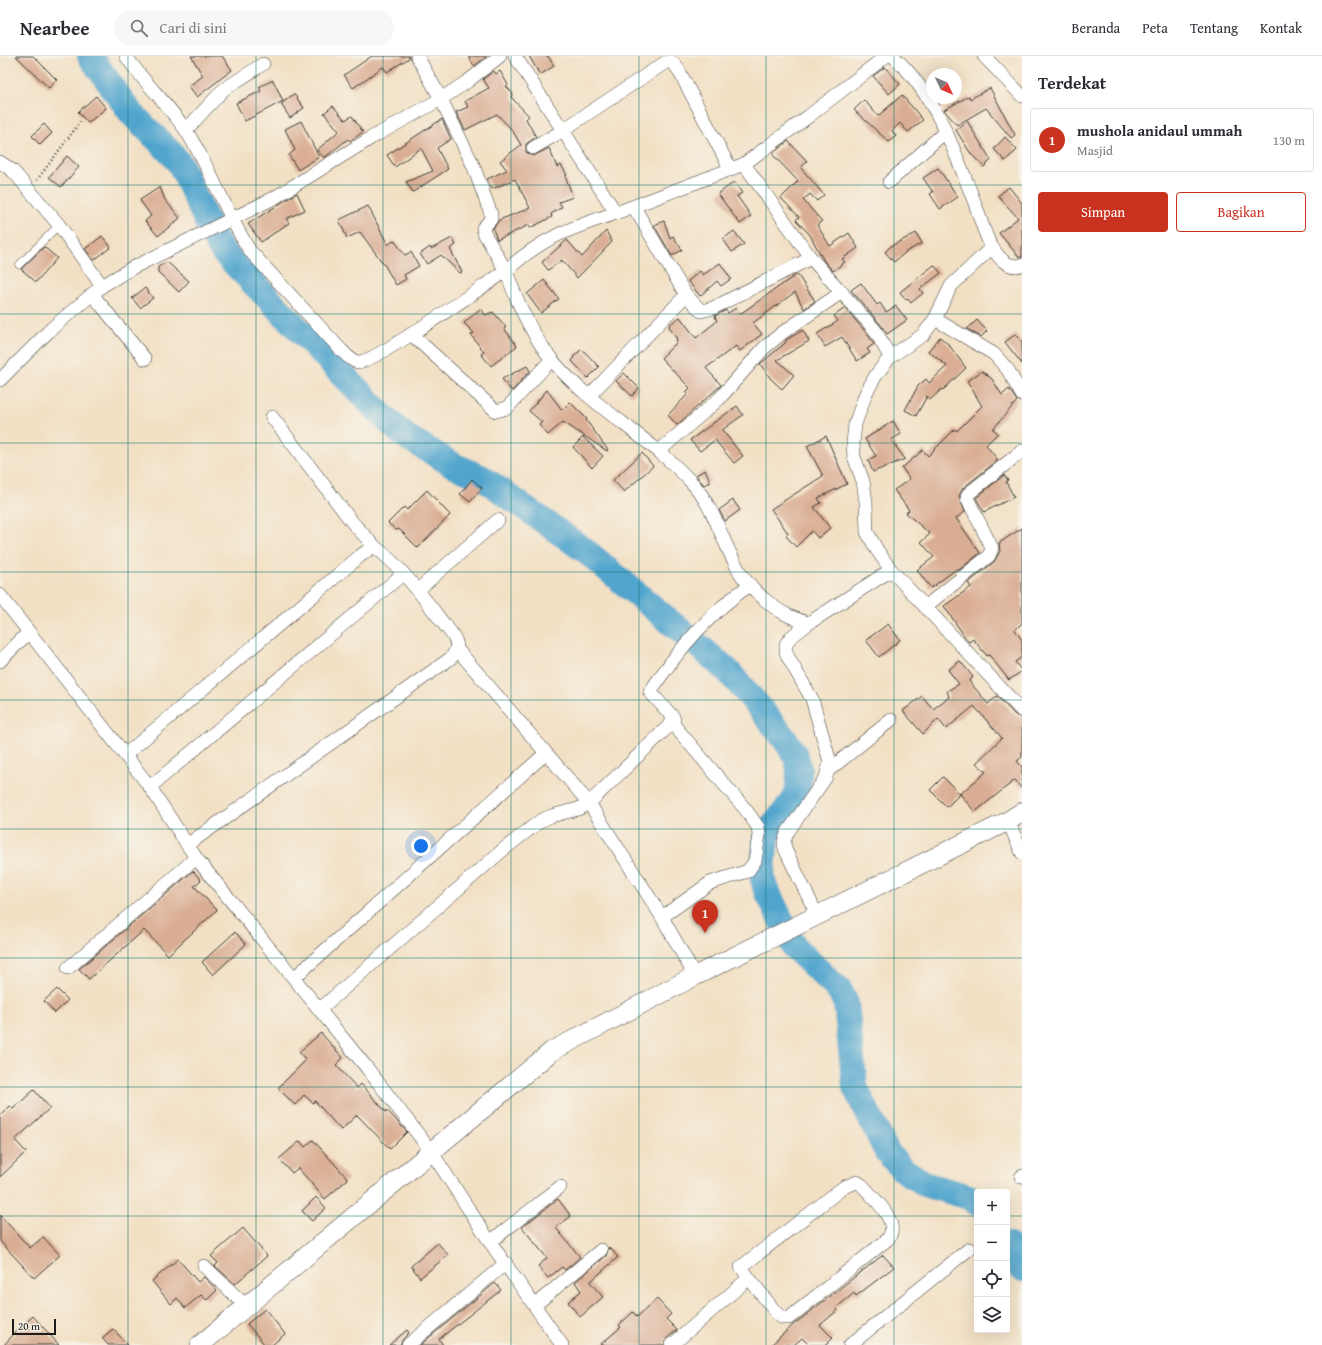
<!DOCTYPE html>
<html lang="id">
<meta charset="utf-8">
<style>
body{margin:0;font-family:"Gentium Book Plus",serif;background:#f7f7f7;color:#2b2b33}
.controls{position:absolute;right:12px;bottom:12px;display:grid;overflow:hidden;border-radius:4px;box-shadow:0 4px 16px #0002}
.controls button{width:36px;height:36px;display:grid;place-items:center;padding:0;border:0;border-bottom:1px solid #e1e1e2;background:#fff;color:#2b2b33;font:20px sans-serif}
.compass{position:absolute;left:926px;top:12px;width:36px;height:36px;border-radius:50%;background:#fff;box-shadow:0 4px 16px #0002;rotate:134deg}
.scale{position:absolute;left:12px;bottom:10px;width:44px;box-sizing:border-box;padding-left:4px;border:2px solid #1c1c1c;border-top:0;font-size:11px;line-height:14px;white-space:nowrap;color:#1c1c1c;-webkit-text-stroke:3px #f7f3e8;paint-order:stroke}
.you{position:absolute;left:421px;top:790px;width:14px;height:14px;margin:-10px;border:3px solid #fff;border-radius:50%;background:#1a73e8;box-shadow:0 0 0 6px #1a73e833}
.badge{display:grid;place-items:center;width:26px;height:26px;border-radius:50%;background:#c8321e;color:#fff;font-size:13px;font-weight:700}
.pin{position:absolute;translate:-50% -33px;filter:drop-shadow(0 1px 2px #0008)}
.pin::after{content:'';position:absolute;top:21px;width:14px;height:12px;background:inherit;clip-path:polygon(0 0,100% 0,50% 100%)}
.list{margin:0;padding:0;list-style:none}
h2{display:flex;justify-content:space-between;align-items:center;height:52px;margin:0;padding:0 16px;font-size:17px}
h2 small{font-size:13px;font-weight:400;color:#7c7c81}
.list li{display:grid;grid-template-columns:26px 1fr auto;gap:12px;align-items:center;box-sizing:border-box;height:64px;margin:0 8px 8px;padding:0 8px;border:1px solid #e1e1e2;border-radius:4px}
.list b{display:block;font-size:15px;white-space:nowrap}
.list p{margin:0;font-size:13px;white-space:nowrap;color:#7c7c81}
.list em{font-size:13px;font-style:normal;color:#7c7c81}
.actions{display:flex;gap:8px;padding:12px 16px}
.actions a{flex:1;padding:9px 0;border:1px solid #c8321e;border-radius:4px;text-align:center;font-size:14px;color:#c8321e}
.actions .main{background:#c8321e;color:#fff}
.icon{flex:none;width:22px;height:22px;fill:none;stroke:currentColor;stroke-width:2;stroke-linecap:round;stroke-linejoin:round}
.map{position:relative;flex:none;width:1022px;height:1289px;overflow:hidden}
header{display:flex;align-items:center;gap:24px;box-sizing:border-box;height:56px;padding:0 20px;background:#fff;border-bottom:1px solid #e1e1e2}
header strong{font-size:19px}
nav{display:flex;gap:22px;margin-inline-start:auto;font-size:14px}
.search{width:280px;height:36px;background:#f7f7f7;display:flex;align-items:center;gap:10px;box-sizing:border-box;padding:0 14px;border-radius:22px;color:#7c7c81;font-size:15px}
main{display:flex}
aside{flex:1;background:#fff}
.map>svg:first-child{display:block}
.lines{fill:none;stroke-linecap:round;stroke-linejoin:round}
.river{stroke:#51a5cd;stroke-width:26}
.building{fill:#daae94}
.lane-casing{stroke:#3c3935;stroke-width:8}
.street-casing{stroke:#3c3935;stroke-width:14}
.secondary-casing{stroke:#3c3935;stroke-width:20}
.path{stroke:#3c3935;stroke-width:2.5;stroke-dasharray:1 3;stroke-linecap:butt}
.lane{stroke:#fff;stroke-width:7}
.street{stroke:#fff;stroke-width:13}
.secondary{stroke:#fff;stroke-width:19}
.grid{fill:none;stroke:#0f766e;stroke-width:1;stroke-opacity:0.55}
</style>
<header>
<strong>Nearbee</strong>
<div class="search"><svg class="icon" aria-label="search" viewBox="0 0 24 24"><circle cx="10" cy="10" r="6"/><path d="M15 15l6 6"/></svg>Cari di sini</div>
<nav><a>Beranda</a><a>Peta</a><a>Tentang</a><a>Kontak</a></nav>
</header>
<main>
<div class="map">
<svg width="1022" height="1289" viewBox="0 0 1022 1289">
<rect width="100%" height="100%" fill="#f7f3e8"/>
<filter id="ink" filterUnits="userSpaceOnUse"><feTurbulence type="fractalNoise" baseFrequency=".025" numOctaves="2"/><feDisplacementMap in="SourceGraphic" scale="8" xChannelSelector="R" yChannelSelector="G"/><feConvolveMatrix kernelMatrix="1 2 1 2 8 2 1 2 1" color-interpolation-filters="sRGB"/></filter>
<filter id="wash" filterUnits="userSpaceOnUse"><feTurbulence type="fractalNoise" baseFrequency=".012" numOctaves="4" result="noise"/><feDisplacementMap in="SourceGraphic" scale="16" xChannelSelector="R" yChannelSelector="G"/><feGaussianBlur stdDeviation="0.9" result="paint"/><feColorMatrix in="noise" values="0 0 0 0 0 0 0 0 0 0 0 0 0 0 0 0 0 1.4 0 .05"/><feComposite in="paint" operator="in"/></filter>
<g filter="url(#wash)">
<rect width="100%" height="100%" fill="#f2e0c4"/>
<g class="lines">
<g class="river">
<path d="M90,0L131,57L171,97L180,108L217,187L224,197L384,361L405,380L455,410L483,422L587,496L726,613L755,646L784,682L796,700L799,714L798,733L793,746L773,769L766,783L762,819L765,831L794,891L840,935L846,948L855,1031L887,1096L902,1113L927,1129L969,1141L977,1147"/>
<path d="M1007,1188L1022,1213"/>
</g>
</g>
<g id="blocks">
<g class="building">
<path d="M16,0H33L57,24L49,32Z"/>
<path d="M191,0H222L232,14L197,41L189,30L203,20Z"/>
<path d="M372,0H409V2L387,16L383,11L353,32L344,19Z"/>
<path d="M468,0H486V1L474,10Z"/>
<path d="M529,0H548L554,10L540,19Z"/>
<path d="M885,11L900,28L889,38L873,20Z"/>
<path d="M494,15L496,18L500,15L508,29L506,30L513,38L511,41L529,60L526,63L536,81L526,88V96L533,100L549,92L557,111L561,109L567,119L565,120L573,141L559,146L562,151L551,158L552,161L530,172L529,169L497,184L493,173L499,164L530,152L515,123L492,133L487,123L507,114L500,105L521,89L512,74L497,58L465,74L456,56L468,51L465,45L489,32L483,23Z"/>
<path d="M273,24L283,45L245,65L236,47L261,35L259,31Z"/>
<path d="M990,32L1015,79L1011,82L986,52L957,69L944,54L969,40L970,43Z"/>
<path d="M294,38L304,52L290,62L281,48Z"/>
<path d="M902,39L923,64L908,76L900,67L892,75L896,80L889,86L854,54L864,44L878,60Z"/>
<path d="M96,40L106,52L88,67L78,56Z"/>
<path d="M333,50L345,64L352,60L363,76L350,85L348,83L324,102L317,94L339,75L324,57Z"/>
<path d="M442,63L451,83L437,92L448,113L413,136L406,126L433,115L421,92L395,111L387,99Z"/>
<path d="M301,65L319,101L298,114L289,99L295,94L285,73Z"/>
<path d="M967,65L991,104L984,111L971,98L956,74Z"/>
<path d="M44,68L52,77L40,89L32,80Z"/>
<path d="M1005,81L1017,94L1005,105L994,93Z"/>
<path d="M788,85L807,105L801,112L824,139L817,145L810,138L803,144L822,165L817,169L830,190L849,177L858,192L842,203L845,206L833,215L824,205L810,179L796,164L799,161L781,142L798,125L772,98Z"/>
<path d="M67,100L79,111L61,131L49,121Z"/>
<path d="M938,112L958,141L940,153L930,138L933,136L923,122Z"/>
<path d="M734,126L742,137L737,140L751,160L740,168L718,138Z"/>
<path d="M160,131L165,144L180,162L158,180L145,165L151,160L140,144Z"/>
<path d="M1009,131L1022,147V201H1019L999,177L1018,162L998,140Z"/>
<path d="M297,137L305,154L286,163L289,167L261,186L248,168Z"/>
<path d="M368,150L388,189L394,184L405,199L411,196L419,210L404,219L406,223L396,229L385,210L360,176L347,182L339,164Z"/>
<path d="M664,165L670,182L673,180L682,194L672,200L654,169Z"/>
<path d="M606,175L612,186L577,222L562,204L548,214L542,206L567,184L582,201Z"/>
<path d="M734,175L744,188L732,196L723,183Z"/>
<path d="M916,177L922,187L906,196L894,206L885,196L891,190Z"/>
<path d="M102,180L111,191L94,204L85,193Z"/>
<path d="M452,182L456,189L450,193L462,216L460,217L441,199L427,208L420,198L430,191L431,193Z"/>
<path d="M44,191L57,202L36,226L21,213Z"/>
<path d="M167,206L189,225L179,236L158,216V211Z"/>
<path d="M720,207L731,223L721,230L717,225L700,240L688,225L700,215L703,219Z"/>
<path d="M934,209L941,217L920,233L923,237L911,247L908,243L906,244L900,236Z"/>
<path d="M797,218L815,245L804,253L795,236L753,267L762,278L740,295L736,290L706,312L721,329L677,369L668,359L688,338L686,336L690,332L661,302L677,286L676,284L677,283L669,271L670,268L680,261L696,282L717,265L715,260L726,254L728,257L736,252L740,258Z"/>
<path d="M544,224L559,243L541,257L527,238Z"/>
<path d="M861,227L877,249L880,247L886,256L896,250L907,264L887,278L881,269L851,234Z"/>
<path d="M145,232L153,242L140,252L132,242Z"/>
<path d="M481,252L485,259L493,256L506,271L504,272L517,290L491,310L481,298L484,296L471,279L474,277L464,267Z"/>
<path d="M845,252L868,279L874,288L867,293L870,297L857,305L842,281L825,291L817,278L838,265L834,260Z"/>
<path d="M977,264L987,275L981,281L967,273Z"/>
<path d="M803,274L809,285L777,304L794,319L782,333L771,323L760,308L785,287L786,284Z"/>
<path d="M1016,278L1022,286V308L1005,286Z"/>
<path d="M940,281L949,289L966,312L943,334L942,333L930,344L927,340L916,360L905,354L918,330L926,323L929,327L947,310L928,295Z"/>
<path d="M582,293L599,311L588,322L572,305L574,302L573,301Z"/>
<path d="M527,310L530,315L512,335L502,323Z"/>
<path d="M982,315L992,323L1002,339L1009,333L1017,345L993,373L998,377L986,389L998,404L963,432L959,440L965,456L956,462L980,497L959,514L958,512L931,532L917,514L934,501L921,486L930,478L906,457L909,454L894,434L910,423L902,412L923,394L928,400L955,373L957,375L982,350L967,325Z"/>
<path d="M624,317L639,332L632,340L616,325Z"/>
<path d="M547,334L562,354L570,346L587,363L586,364L608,394L607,395L563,366L548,379L539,369L542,366L529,355Z"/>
<path d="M737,350L743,359L722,374L743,400L734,407L715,384L700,395L690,384Z"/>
<path d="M893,365L901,378L891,384L905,403L873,416L868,404L876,400L865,383Z"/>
<path d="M826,380L847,428L818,442L821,447L814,451L830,472L818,482L812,475L796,491L786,480L788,477L771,453L823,420L807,390Z"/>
<path d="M583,381L603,400L592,412L573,391Z"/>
<path d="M642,397L653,410L624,436L613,424Z"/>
<path d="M705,414L711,426L704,429L696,419Z"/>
<path d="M1004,419L1008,424L1006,426L1014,441L984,456L976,442Z"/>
<path d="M472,423L482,432L470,446L460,438Z"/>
<path d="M427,434L450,459L418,492L399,473L396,474L388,467L404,451L407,454Z"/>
<path d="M733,444L740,454L725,465L719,454Z"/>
<path d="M1022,472V567L1015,574L1022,584V601L1015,606L1022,615L1009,624L989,599L987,600L973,583L969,586L967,584L944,550L971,531L968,527L994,506L1000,495L999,487Z"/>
<path d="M888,568L900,584L879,601L866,584Z"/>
<path d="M960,605L973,621L969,625L988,648L997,640L1014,658L1022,663V701L1017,705L1022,711V733L1015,724L975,756L960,738L986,716L976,707L1002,682L974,650L946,673L938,663L923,678L903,655L922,640L933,653L949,641L947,635L959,628L948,614Z"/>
<path d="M943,721L960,738L947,751L930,734Z"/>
<path d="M193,815L201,824L194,830L217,854L168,899L144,874L89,923L79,913Z"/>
<path d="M235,876L246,888L213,919L202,906Z"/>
<path d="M57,933L68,944L55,957L44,945Z"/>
<path d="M321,977L343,1002L336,1009L357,1032L361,1028L386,1056L387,1054L407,1076L390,1093L357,1059L341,1074L315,1045L313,1047L304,1039L295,1049L278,1032L306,1004L299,996Z"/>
<path d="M34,1034L50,1052L15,1084L26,1096L0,1121V1060L10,1050L13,1053Z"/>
<path d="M313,1084L348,1123L325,1143L298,1112L292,1117L279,1103L300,1085L305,1091Z"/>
<path d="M316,1141L326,1152L312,1165L302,1155Z"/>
<path d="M558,1143L571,1160L556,1172L580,1201L565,1214L562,1211L548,1222L538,1210L547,1202L522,1171Z"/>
<path d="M0,1159L30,1192L43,1181L60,1199L34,1222L0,1185Z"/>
<path d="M243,1172L267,1200L235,1228L215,1210L218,1207L211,1200Z"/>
<path d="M438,1187L448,1199L420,1222L411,1210Z"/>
<path d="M609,1191L618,1201L590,1226L603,1241L580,1261L568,1246L581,1235L575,1226L606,1200Z"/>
<path d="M883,1199L894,1211L856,1240L854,1237L836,1252L838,1254L820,1269L833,1282L826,1289H809L802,1282L794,1289H771L793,1269Z"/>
<path d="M178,1203L198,1226L204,1221L217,1234L207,1244L201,1239L185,1252L177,1242L171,1248L152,1225Z"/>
<path d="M495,1227L501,1234L439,1283L443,1289H420Z"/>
<path d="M657,1243L671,1258L666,1263L677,1274L666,1283L664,1289H600L621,1271L619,1269L633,1256L637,1261Z"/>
<path d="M265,1253L285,1278L272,1289H265L247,1268Z"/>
<path d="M33,1260L59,1289H4L14,1278Z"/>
<path d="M113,1273L128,1289H108L102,1282Z"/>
<path d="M407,1274L409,1277L403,1283L400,1289H389Z"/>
</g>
</g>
</g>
<g filter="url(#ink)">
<use href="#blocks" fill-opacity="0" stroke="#3c3935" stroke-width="1"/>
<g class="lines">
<g class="lane-casing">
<path id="lane" d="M19,209L59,169"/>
</g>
<g class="street-casing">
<g id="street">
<path d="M126,0C145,29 173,52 190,81C213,118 227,159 250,195L341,294C346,298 350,305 358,306C375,307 484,229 506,215L484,177L483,172L491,163V158L473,109L441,43L417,0"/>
<path d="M515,0L616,157L744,108L809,60L886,0"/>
<path d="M893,0C935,38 954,93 974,145C980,160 984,179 993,193C1000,203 1008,213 1022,209"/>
<path d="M984,0L1022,40"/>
<path d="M569,70L666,6L671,5L678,13L731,114"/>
<path d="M186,74L223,34L263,8"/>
<path d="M533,92L562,75"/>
<path d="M0,106L13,115L59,169L102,230"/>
<path d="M744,108L811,202L875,274L890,301"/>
<path d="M889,126L945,76"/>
<path d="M634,151L686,239L701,255L713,252L811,202"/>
<path d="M616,157C571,172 541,182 506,215C517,246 531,278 552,304C592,352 651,381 693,428C716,454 723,489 741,518C747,528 756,535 764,543C778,555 790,562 809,567"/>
<path d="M992,191L951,230L935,263L923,279L890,301L876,319L866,337L855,368L853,387L854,401L863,425L866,446L867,476L877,494L891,514L1022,655"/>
<path d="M92,238L145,303"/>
<path d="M935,263L994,298L1008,314L1022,339"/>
<path d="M411,278L496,355L507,352L552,303"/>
<path d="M0,324L52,272L102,230L132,212L274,142L371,82L441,43L468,25L500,0"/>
<path d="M589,340L686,239"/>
<path d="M272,361L352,466L374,490"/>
<path d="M659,395L719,343L764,292L782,277L842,236"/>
<path d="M418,534L498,464"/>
<path d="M0,539L150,731L196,802L367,1012L431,1095L490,1186L562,1289"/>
<path d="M926,550L989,500L992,492L967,442L968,438L1022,395"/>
<path d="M456,592L589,747L662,861L695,920"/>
<path d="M0,605L29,576"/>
<path d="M125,699L360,500L374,490C400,510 420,537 440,563C445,570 453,577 456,586C458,592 455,597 451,602L187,789"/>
<path d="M829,714L891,664"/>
<path d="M150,731L403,518"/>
<path d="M1008,765L1022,797"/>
<path d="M817,859L785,793L784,786L787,777L826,721L830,706L812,643L788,601L786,596V588L791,581L809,567L891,514"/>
<path d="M662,861L710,827L748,815L755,805L759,779L758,771L746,754L672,667"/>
<path d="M68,912L196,802"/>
<path d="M294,922L545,698"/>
<path d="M319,954L504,793L540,765L551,760L578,753L589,747L672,667L674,664L673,661L650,636C677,595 709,557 750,529"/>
<path d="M1021,1121L1022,1120"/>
<path d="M490,1186L560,1131"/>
<path d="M204,1210L246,1250"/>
<path d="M535,1249L601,1194"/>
<path d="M408,1289L506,1207"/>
<path d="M672,1289L749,1222L741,1211L844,1131L857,1126L862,1129C873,1142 901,1165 888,1183L789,1262H783L777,1258L749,1222"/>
<path d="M850,1289L969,1193"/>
</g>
</g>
<g class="secondary-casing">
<path id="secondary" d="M200,1289L552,995L695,920L1008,765L1022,756"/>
</g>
<path class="path" d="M37,124L81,65"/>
<use href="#lane" class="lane"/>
<use href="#street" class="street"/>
<use href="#secondary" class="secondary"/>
</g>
</g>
<path class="grid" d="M128,0V1289M256,0V1289M383,0V1289M511,0V1289M639,0V1289M766,0V1289M894,0V1289M0,129H1022M0,258H1022M0,387H1022M0,516H1022M0,644H1022M0,773H1022M0,902H1022M0,1031H1022M0,1160H977M1007,1160H1022"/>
</svg>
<div class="controls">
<button>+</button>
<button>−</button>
<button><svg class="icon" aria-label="locate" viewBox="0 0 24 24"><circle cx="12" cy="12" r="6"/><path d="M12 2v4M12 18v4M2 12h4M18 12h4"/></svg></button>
<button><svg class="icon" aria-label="layers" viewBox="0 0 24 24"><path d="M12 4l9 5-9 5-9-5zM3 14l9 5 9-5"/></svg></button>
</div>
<svg class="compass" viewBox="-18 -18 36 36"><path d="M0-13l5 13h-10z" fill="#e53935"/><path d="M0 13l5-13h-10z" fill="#7c7c81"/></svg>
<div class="scale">20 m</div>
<div class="you"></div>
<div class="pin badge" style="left:705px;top:877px">1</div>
</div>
<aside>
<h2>Terdekat<small></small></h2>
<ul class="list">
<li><span class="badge">1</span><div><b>mushola anidaul ummah</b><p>Masjid</p></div><em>130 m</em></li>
</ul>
<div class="actions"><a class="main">Simpan</a><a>Bagikan</a></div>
</aside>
</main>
